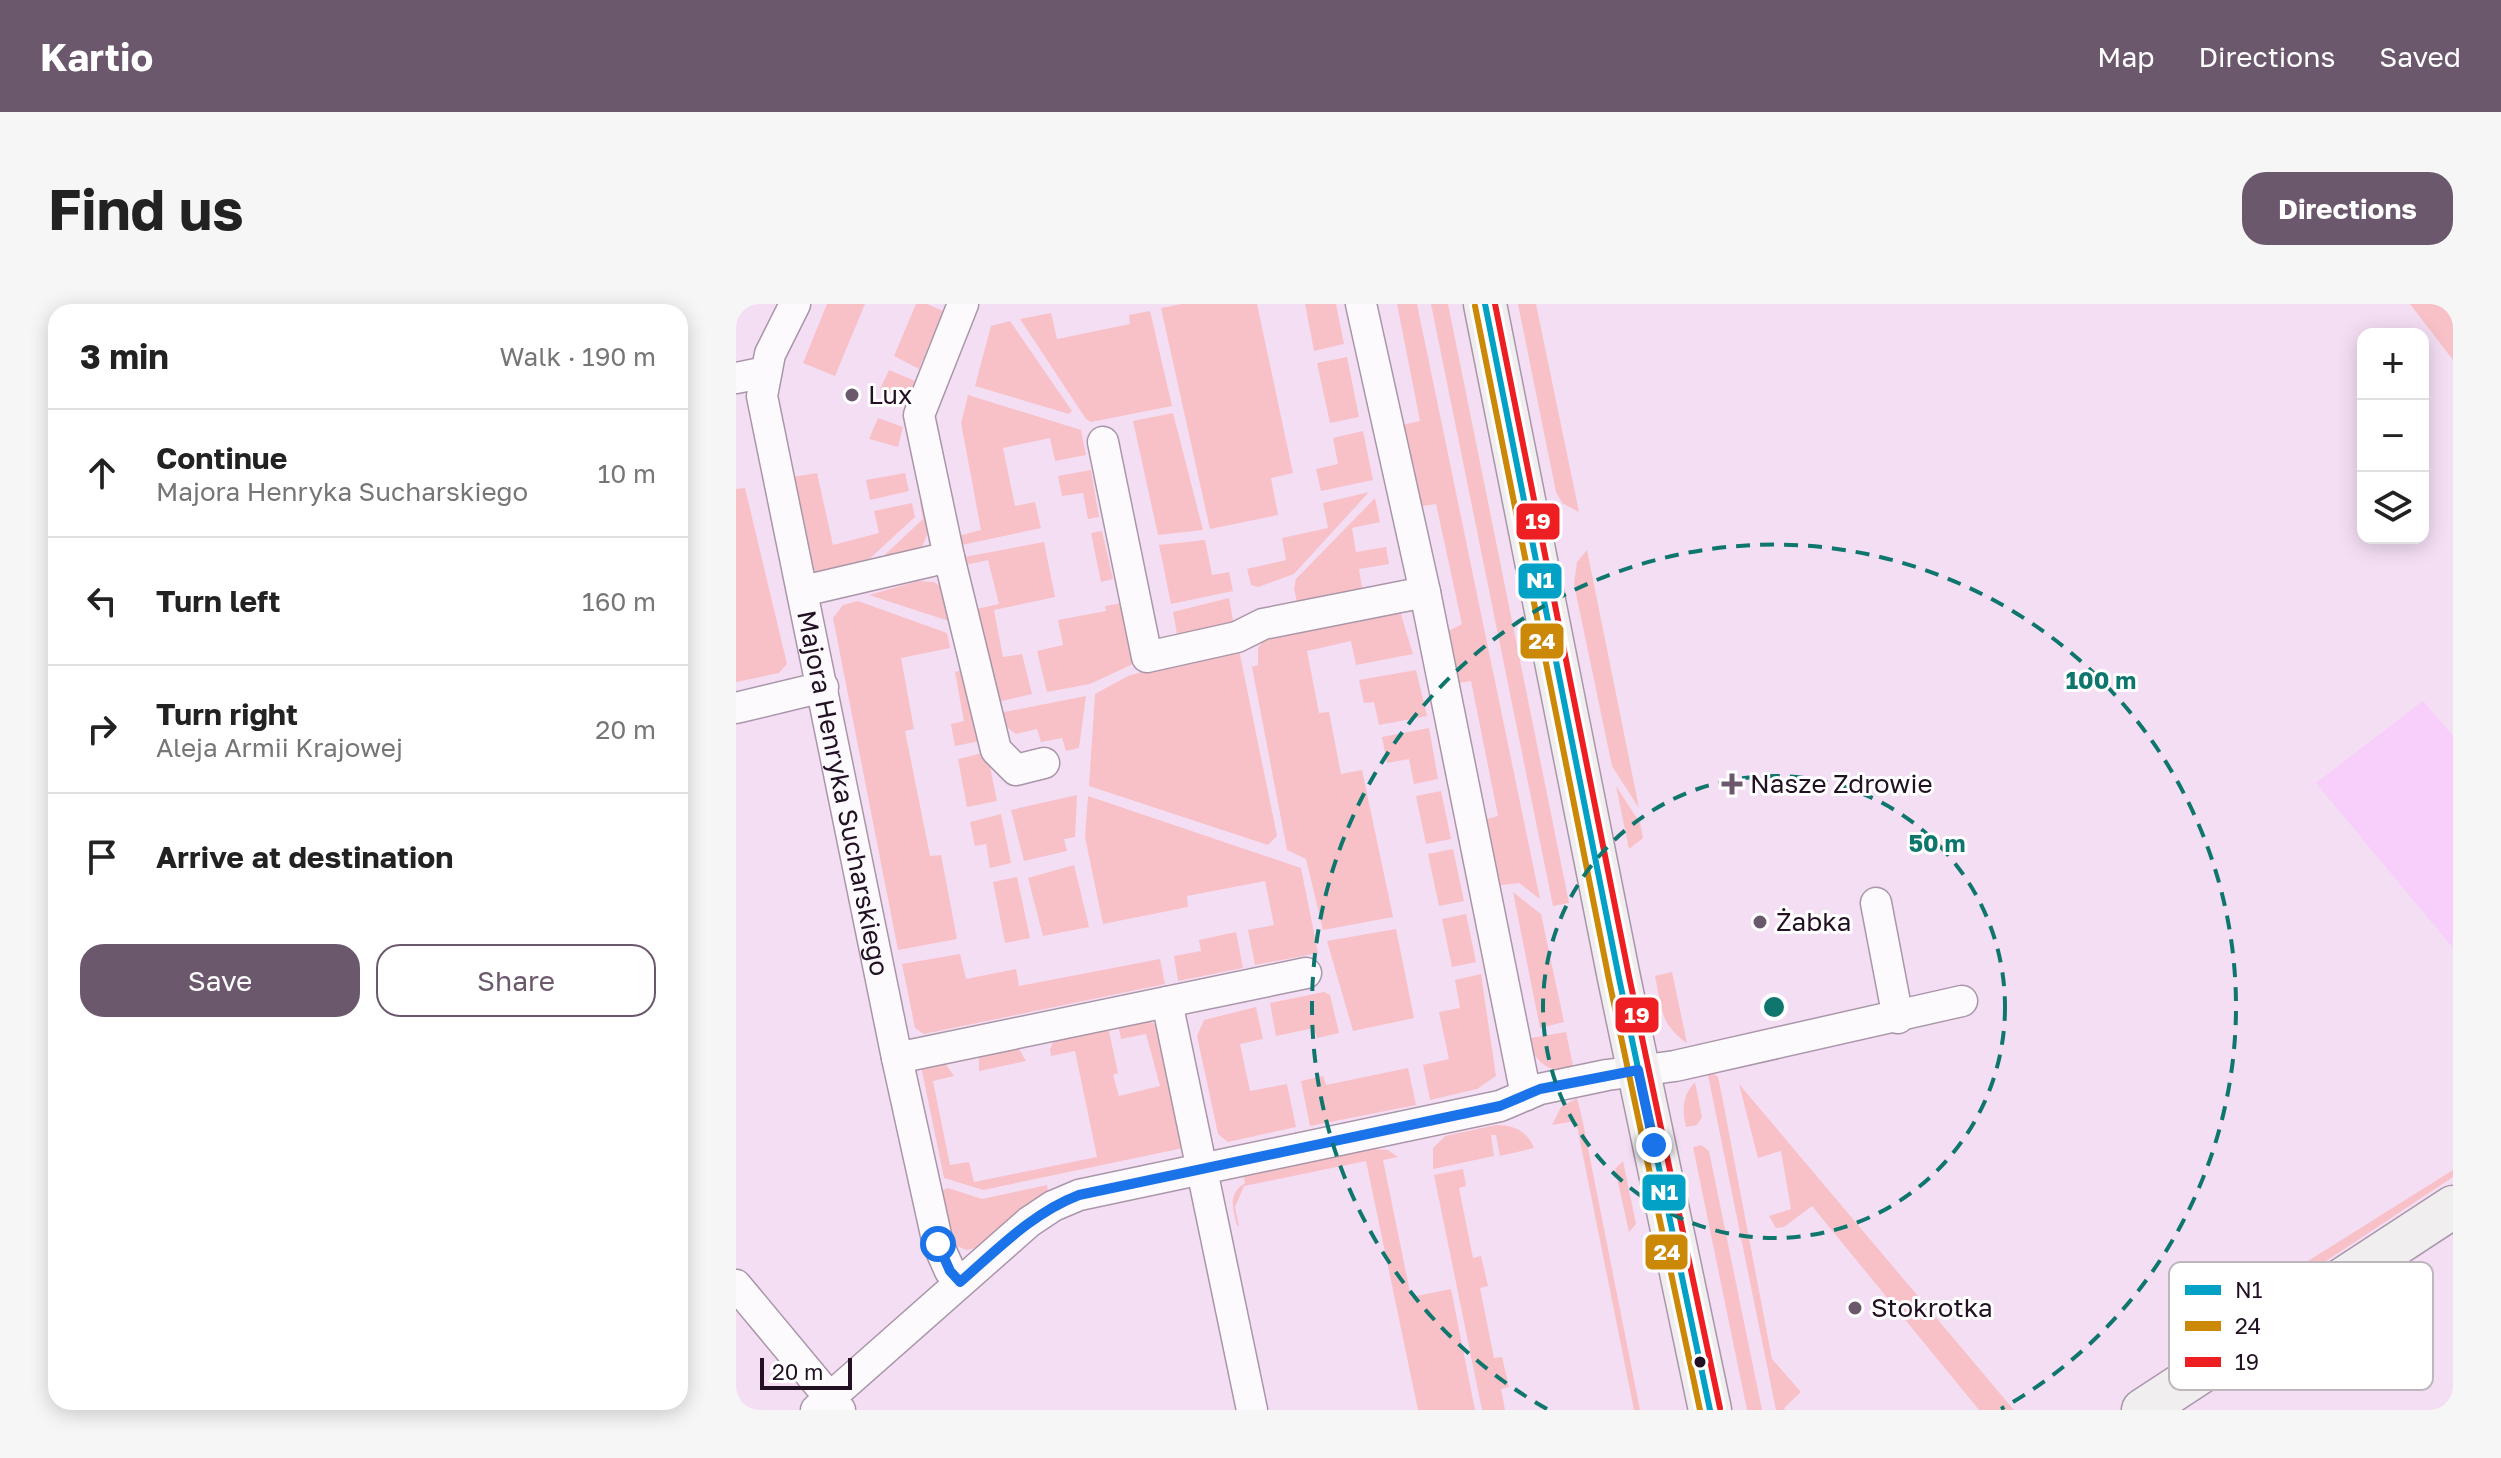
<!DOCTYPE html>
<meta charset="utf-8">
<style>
body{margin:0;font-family:"Golos Text",sans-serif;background:#f6f6f6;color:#222}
.controls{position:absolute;right:24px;top:24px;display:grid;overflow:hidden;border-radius:16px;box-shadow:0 4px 20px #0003}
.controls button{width:72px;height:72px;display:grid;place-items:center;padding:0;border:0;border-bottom:2px solid #e0e0e0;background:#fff;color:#222;font:40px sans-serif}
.scale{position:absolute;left:24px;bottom:20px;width:92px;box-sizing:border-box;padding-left:8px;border:4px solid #221023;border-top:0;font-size:22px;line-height:28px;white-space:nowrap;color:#221023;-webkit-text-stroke:6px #fff;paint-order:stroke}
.stop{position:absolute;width:24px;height:24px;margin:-18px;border:6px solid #1a73e8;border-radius:50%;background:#fff}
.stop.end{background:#1a73e8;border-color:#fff;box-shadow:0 2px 8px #0008}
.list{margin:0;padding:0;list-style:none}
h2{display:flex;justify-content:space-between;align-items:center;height:104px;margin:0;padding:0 32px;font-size:34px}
h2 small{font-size:26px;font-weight:400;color:#767676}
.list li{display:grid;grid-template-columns:52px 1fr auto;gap:24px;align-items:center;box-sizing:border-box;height:128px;padding:0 32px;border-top:2px solid #e0e0e0}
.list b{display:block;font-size:30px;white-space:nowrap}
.list p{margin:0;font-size:26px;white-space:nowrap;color:#767676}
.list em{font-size:26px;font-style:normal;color:#767676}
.actions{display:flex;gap:16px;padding:24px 32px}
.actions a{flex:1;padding:18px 0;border:2px solid #6c586c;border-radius:24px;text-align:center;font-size:28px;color:#6c586c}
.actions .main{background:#6c586c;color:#fff}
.icon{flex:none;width:44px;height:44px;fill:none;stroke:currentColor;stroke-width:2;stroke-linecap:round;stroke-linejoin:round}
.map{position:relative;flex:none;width:1717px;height:1106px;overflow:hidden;border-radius:24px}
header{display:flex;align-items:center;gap:48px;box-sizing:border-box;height:112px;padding:0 40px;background:#6c586c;color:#fff}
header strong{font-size:38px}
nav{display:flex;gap:44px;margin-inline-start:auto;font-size:28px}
.intro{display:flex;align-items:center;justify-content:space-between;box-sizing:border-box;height:192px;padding:0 48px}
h1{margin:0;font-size:56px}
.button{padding:20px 36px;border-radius:24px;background:#6c586c;color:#fff;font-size:28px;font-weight:700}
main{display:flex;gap:48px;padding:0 48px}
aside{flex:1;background:#fff;border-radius:24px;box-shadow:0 4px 20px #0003}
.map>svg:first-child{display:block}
.built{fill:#f7cffa}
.green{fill:#f8c1c7}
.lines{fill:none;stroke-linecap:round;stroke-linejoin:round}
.street-casing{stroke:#a996a9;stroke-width:33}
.secondary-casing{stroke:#a996a9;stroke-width:45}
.street{stroke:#fdfafd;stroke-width:30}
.secondary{stroke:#f0eeef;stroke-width:42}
.bus-1-casing{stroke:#fff;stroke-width:12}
.bus-2-casing{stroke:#fff;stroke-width:12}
.bus-3-casing{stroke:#fff;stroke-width:12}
.bus-1{stroke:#02a1c5;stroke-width:6}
.bus-2{stroke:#cc8807;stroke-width:6}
.bus-3{stroke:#ee1f23;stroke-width:6}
.route{stroke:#1a73e8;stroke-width:10}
.ring{fill:none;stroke:#0f766e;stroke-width:4;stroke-dasharray:14 10}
.poi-dot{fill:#6c586c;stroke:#fff;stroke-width:3}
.bus-dot{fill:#221023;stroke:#fff;stroke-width:3}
.labels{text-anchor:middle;stroke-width:6;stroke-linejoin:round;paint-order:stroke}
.poi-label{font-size:26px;fill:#221023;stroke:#fff;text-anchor:start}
.street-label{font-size:26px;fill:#221023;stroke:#fff}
.key{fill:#fff;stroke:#bdb7bd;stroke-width:2}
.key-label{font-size:22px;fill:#221023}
.centre{fill:#0f766e;stroke:#fff;stroke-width:4}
.ring-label{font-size:24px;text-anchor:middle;font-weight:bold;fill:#0f766e;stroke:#fff;stroke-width:6;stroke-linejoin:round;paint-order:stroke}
.line-badge{stroke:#fff;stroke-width:3}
.badge-label{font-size:22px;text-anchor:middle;font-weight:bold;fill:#fff}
</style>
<header>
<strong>Kartio</strong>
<nav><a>Map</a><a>Directions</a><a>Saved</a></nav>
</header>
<div class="intro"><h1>Find us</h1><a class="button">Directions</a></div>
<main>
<aside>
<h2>3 min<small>Walk · 190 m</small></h2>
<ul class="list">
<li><svg class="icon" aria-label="ahead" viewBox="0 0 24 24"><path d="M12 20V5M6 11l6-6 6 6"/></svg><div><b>Continue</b><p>Majora Henryka Sucharskiego</p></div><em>10 m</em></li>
<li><svg class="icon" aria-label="left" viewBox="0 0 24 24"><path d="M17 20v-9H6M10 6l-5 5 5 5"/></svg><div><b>Turn left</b></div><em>160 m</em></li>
<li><svg class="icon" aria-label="right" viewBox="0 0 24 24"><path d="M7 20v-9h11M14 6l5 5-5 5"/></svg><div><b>Turn right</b><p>Aleja Armii Krajowej</p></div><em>20 m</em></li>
<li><svg class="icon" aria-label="arrive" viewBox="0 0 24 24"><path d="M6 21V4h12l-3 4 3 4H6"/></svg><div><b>Arrive at destination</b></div></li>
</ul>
<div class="actions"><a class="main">Save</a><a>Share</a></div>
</aside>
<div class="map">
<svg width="1717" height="1106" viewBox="0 0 1717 1106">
<rect width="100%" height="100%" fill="#f4def4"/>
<path class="built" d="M1687,397L1717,432V644L1580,479Z"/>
<g class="green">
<path d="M91,0H129L99,72L67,59Z"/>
<path d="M180,0H191L207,7L183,65L158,52Z"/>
<path d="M445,0H521L557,169L535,174L542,211L474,225L425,4Z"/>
<path d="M569,0H600L608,40L578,47Z"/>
<path d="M661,0H681L804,595L783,579L759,582L744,517L762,512L735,377L717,380L707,330L726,320L700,200L680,203L661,122L684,117Z"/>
<path d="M695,0H712L833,599L817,602Z"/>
<path d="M782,0H800L843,208L826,199L820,188Z"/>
<path d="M1674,0H1717V56Z"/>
<path d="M414,7L436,102L355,118L350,115L284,15L315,9L321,35L394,20L393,11Z"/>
<path d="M274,17L336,107L333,110L239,82L255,22Z"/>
<path d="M611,53L623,113L594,119L581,59Z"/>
<path d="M153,66L179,77L172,99L144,85Z"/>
<path d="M232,91L345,126L350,151L319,157L314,134L267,144L279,202L299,198L305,224L221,242L218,233L245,226L225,119Z"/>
<path d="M437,109L467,226L422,231L397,117Z"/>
<path d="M142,114L167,123L162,143L133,135Z"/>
<path d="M627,127L637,176L585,187L580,165L602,160L597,134Z"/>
<path d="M355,166L363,213L352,215L347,189L326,192L322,172Z"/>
<path d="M81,169L97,241L143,229L138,207L176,199L179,213L118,269L81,270L77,264L57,173Z"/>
<path d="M169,169L173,187L134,196L130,176Z"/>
<path d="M9,184L51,360L43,369L0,378V185Z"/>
<path d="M633,188L558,270L522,283L515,281L511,265L550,256L546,234L592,224L587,199Z"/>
<path d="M639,194L644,218L616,224L620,248L650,243L653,260L623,265L627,290L562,302L558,285L560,275Z"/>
<path d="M189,197L193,226L185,245L137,262L187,215L184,198Z"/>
<path d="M366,227L377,275L365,278L355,229Z"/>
<path d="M469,236L476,271L493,268L497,287L435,300L423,241Z"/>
<path d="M308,238L319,293L258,306L267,353L286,350L296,390L258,399L236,306L263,300L252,256L225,262L223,254Z"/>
<path d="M851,246L903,504L876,462L838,280L841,258Z"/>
<path d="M182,277L198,278L208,285L216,318L133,291Z"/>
<path d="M493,294L498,322L442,335L437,308Z"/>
<path d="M122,297L211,329L214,344L165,354L178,425L169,427L194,552L205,551L221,635L162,646L97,314L107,301Z"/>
<path d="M386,299L397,360L354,380L311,388L301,347L327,341L322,316L370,307L369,302Z"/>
<path d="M663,304L677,350L620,361L615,337L571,347L583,409L593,408L605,470L626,466L657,613L587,626L570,555L551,546L516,363L522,361V344L531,332Z"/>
<path d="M503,346L541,532L532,541L353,482L359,390L392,372L412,366Z"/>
<path d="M231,365L249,436L219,442L215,420L228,417L219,368Z"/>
<path d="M680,366L691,412L643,421L638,398L628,399L623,376Z"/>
<path d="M350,392L343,444L330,447L326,434L305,438L301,425L280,430L273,425L263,409Z"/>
<path d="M693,424L702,475L678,480L673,455L651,459L646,433Z"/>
<path d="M251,448L261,497L231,503L222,455Z"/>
<path d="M880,482L904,519L907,534L893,545Z"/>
<path d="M705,487L715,535L690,540L680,492Z"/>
<path d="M341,491L339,533L328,535L331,547L288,557L275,506Z"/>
<path d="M352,492L565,564L582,649L519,661L512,626L538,621L529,577L451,592L452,603L367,620L349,533Z"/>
<path d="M265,510L275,559L254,564L250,540L239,542L234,518Z"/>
<path d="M717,545L728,597L703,602L692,550Z"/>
<path d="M338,561L353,623L307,632L292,574Z"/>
<path d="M281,573L294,634L269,639L257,578Z"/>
<path d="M777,588L805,610L828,718L804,724Z"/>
<path d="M730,610L740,658L716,663L706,615Z"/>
<path d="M660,625L678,714L617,727L591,637Z"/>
<path d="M500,628L507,664L442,677L438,652L465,647L463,636Z"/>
<path d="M224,650L230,675L280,665L283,682L424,655L429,680L188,730L179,724L166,660Z"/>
<path d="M936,668L951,739C923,720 926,703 919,672Z"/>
<path d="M745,670L760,772L741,785L694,796L687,761L713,755L703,708L724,704L719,676Z"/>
<path d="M588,688L594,691L603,729L581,734L578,724L540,732L534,699Z"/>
<path d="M520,703L527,735L504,740L514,787L551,780L560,823L492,838L482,830L461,732L468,716Z"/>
<path d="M412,716L425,724L452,843L247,886L208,874L185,762L206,755L218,772L197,777L214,861L233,858L238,878L361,853L339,747L315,752L314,745L319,734L372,723L382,769L377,771L383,792L424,782L410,730L385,735L382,721Z"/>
<path d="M830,728L837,762C813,774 799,755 789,735Z"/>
<path d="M282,743L290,757L243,767V752Z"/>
<path d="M672,764L680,801L574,822L565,777L587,772L590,781Z"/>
<path d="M976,768L982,773L986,792L1036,1055L1065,1088L1048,1104L1049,1106H1040L972,771Z"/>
<path d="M959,778L966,813L961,821L950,823C946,806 946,792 959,778Z"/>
<path d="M1003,780L1278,1106H1243L1076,902L1048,923L1040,924L1033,912L1055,905L1045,847L1022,854Z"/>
<path d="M841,794L846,814L904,1106H898L840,817L816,821L825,803Z"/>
<path d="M760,821C778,821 791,827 798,844L764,852L760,831H755L758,852L697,865V844L709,832Z"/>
<path d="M965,841L973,847L1026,1106H1011L957,843Z"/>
<path d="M636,845L652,846L662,853L647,856L675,993L715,985L739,1106H682L630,857L508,882L499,903L503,922H501C497,904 491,891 509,879L507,871Z"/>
<path d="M887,857L900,920L893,928L879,865Z"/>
<path d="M727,865L730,882L723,884L737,954L745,952L752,982L744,984L758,1054L766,1053L773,1083L765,1085L769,1106H746L698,871Z"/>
<path d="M1717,866V873L1581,963L1572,957Z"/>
<path d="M311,881L312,888L239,944L231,946L218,941L203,887L212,884L246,895Z"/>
</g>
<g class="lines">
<g class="street-casing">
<g id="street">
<path id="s1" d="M59,0L34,50L26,92L161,754L202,940L214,967L224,978"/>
<path d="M625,0L689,288L790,791"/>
<path d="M0,74L30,68"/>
<path d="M367,138L411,353L501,333L527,320L689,288"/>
<path d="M213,253L260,446L280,466L308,459"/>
<path d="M67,287L213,253L183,111L227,0"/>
<path d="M0,404L87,383"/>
<path d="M1140,599L1162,714"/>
<path d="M431,698L516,1106"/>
<path d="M161,754L570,669"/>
<path d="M0,981L104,1106"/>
<path d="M80,1106L293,918L317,902L343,891L764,802L804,785L871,771L939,762L1226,697"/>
</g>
</g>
<g class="secondary-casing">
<g id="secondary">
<path d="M749,0L883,674L974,1106"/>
<path d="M1407,1106L1717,903"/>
</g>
</g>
<use href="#street" class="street"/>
<use href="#secondary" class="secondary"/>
<g class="bus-1-casing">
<path id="bus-1" d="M749,0L883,674L974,1106"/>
</g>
<g class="bus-2-casing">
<path id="bus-2" d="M739,2L873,676L964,1106"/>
</g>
<g class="bus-3-casing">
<path id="bus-3" d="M759,0L893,672L984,1104"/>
</g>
<use href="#bus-1" class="bus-1"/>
<use href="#bus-2" class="bus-2"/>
<use href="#bus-3" class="bus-3"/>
</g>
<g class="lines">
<path class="route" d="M202,940L214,967L224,978C261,946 296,909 343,891L764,802L804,785L902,766L918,841"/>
</g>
<g class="ring">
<circle cx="1038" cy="703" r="231"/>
<path d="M811 1105A462 462 0 1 1 1265 1105"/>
</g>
<g class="poi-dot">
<circle cx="116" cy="91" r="8"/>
<path d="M992 468h8v8h8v8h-8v8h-8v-8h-8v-8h8z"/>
<circle cx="1024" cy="618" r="8"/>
<circle cx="1119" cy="1004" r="8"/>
</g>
<circle class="bus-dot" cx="964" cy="1058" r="7"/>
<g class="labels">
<g class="poi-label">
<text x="132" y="100">Lux</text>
<text x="1014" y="489">Nasze Zdrowie</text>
<text x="1040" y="627">Żabka</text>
<text x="1135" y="1013">Stokrotka</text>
</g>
<g class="street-label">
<text dy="9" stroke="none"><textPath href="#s1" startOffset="504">Majora Henryka Sucharskiego</textPath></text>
</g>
</g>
<rect x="1433" y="958" width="264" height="128" rx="12" class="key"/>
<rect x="1449" y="981" width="36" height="10" fill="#02a1c5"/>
<rect x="1449" y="1017" width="36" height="10" fill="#cc8807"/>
<rect x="1449" y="1053" width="36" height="10" fill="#ee1f23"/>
<g class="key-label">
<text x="1499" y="994">N1</text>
<text x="1499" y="1030">24</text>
<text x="1499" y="1066">19</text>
</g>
<circle cx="1038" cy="703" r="12" class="centre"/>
<g class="ring-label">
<text x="1365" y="385">100 m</text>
<text x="1201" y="548">50 m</text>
</g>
<g class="line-badge">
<rect x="779" y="198" width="46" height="39" rx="8" fill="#ee1f23"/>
<rect x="781" y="258" width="46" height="38" rx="8" fill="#02a1c5"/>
<rect x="783" y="318" width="46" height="38" rx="8" fill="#cc8807"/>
<rect x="878" y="692" width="46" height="38" rx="8" fill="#ee1f23"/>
<rect x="905" y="869" width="46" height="39" rx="8" fill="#02a1c5"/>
<rect x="908" y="929" width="45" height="38" rx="8" fill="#cc8807"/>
</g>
<g class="badge-label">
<text x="802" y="225">19</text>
<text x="804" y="284">N1</text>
<text x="806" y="345">24</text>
<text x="901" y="719">19</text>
<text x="928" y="896">N1</text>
<text x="931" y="956">24</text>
</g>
</svg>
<div class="controls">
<button>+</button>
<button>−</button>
<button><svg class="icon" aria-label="layers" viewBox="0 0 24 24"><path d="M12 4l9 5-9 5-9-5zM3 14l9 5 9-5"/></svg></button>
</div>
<div class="scale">20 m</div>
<div class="stop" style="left:202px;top:940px"></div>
<div class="stop end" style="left:918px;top:841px"></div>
</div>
</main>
